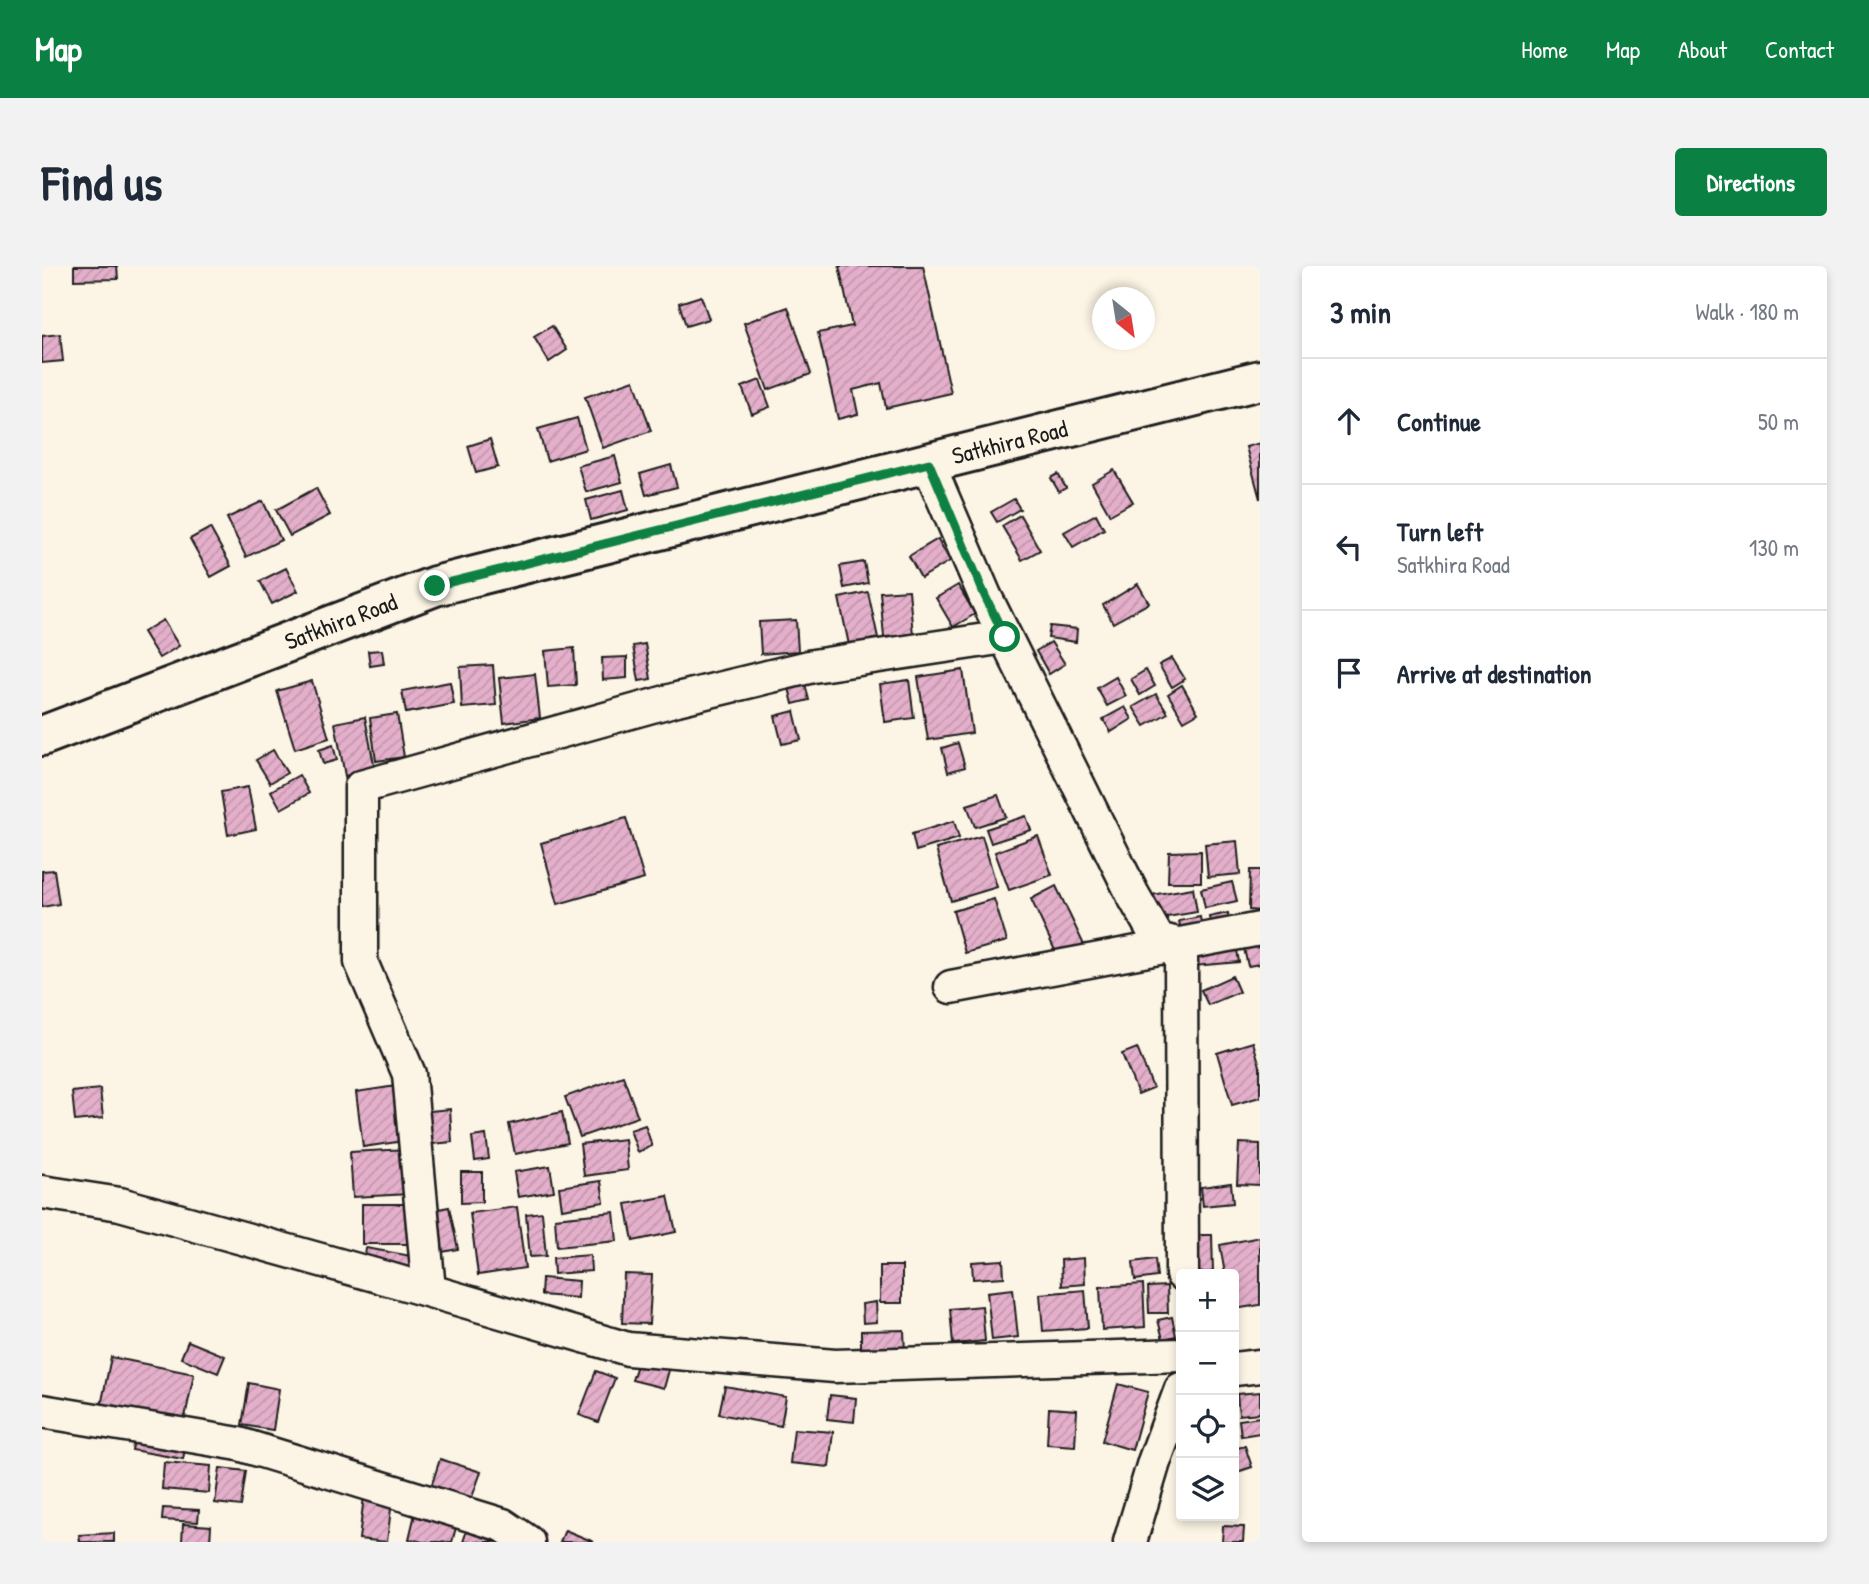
<!DOCTYPE html>
<meta charset="utf-8">
<style>
body{margin:0;font-family:"Patrick Hand",sans-serif;background:#f2f2f3;color:#1f2937}
.controls{position:absolute;right:21px;bottom:21px;display:grid;overflow:hidden;border-radius:7px;box-shadow:0 4px 10px #0003}
.controls button{width:63px;height:63px;display:grid;place-items:center;padding:0;border:0;border-bottom:2px solid #e0e1e3;background:#fff;color:#1f2937;font:35px sans-serif}
.compass{position:absolute;left:1050px;top:21px;width:63px;height:63px;border-radius:50%;background:#fff;box-shadow:0 4px 10px #0003;rotate:150deg}
.stop{position:absolute;width:21px;height:21px;margin:-16px;border:5px solid #0b8043;border-radius:50%;background:#fff}
.stop.end{background:#0b8043;border-color:#fff;box-shadow:0 2px 7px #0008}
.list{margin:0;padding:0;list-style:none}
h2{display:flex;justify-content:space-between;align-items:center;height:91px;margin:0;padding:0 28px;font-size:30px}
h2 small{font-size:23px;font-weight:400;color:#747a83}
.list li{display:grid;grid-template-columns:46px 1fr auto;gap:21px;align-items:center;box-sizing:border-box;height:126px;padding:0 28px;border-top:2px solid #e0e1e3}
.list b{display:block;font-size:26px;white-space:nowrap}
.list p{margin:0;font-size:23px;white-space:nowrap;color:#747a83}
.list em{font-size:23px;font-style:normal;color:#747a83}
.icon{flex:none;width:38px;height:38px;fill:none;stroke:currentColor;stroke-width:2;stroke-linecap:round;stroke-linejoin:round}
.map{position:relative;flex:none;width:1218px;height:1276px;overflow:hidden;border-radius:7px}
header{display:flex;align-items:center;gap:42px;box-sizing:border-box;height:98px;padding:0 35px;background:#0b8043;color:#fff}
header strong{font-size:33px}
nav{display:flex;gap:38px;margin-inline-start:auto;font-size:24px}
.intro{display:flex;align-items:center;justify-content:space-between;box-sizing:border-box;height:168px;padding:0 42px}
h1{margin:0;font-size:49px}
.button{padding:18px 32px;border-radius:7px;background:#0b8043;color:#fff;font-size:24px;font-weight:700}
main{display:flex;gap:42px;padding:0 42px}
aside{flex:1;background:#fff;border-radius:7px;box-shadow:0 4px 10px #0003}
.map>svg:first-child{display:block}
.building{fill:url(#building-hatch);stroke:#1c1c1c;stroke-width:2}
.lines{fill:none;stroke-linecap:round;stroke-linejoin:round}
.street-casing{stroke:#1c1c1c;stroke-width:37}
.secondary-casing{stroke:#1c1c1c;stroke-width:44}
.street{stroke:#fcf5e5;stroke-width:32}
.secondary{stroke:#fcf5e5;stroke-width:38}
.route{stroke:#0b8043;stroke-width:9}
.labels{text-anchor:middle;stroke-width:5;stroke-linejoin:round;paint-order:stroke}
.street-label{font-size:24px;fill:#1c1c1c;stroke:#fcf5e5}
</style>
<header>
<strong>Map</strong>
<nav><a>Home</a><a>Map</a><a>About</a><a>Contact</a></nav>
</header>
<div class="intro"><h1>Find us</h1><a class="button">Directions</a></div>
<main>
<div class="map">
<svg width="1218" height="1276" viewBox="0 0 1218 1276">
<defs>
<pattern id="building-hatch" width="6" height="6" patternUnits="userSpaceOnUse" patternTransform="scale(1.75)"><rect width="6" height="6" fill="#e4afca"/><path d="M-1 1l2-2M0 6l6-6M5 7l2-2" fill="none" stroke="#c396ad"/></pattern>
</defs>
<rect width="100%" height="100%" fill="#fcf5e5"/>
<filter id="ink" filterUnits="userSpaceOnUse"><feTurbulence type="fractalNoise" baseFrequency=".0143" numOctaves="2"/><feDisplacementMap in="SourceGraphic" scale="14" xChannelSelector="R" yChannelSelector="G"/><feConvolveMatrix kernelMatrix="1 2 1 2 8 2 1 2 1" color-interpolation-filters="sRGB"/></filter>
<g filter="url(#ink)">
<g class="building">
<path d="M32,0H75L76,13L32,14Z"/>
<path d="M797,0H881L909,127L844,142L839,117L811,124L816,148L796,153L776,67L810,60Z"/>
<path d="M659,30L667,53L644,60L637,37Z"/>
<path d="M746,41L769,108L726,124L702,57Z"/>
<path d="M510,60L525,84L507,96L492,71Z"/>
<path d="M18,68L21,95L0,97V70Z"/>
<path d="M592,114L609,165L561,182L543,131Z"/>
<path d="M718,114L728,141L710,148L700,121Z"/>
<path d="M535,152L544,183L505,195L496,163Z"/>
<path d="M448,173L456,201L434,207L426,180Z"/>
<path d="M1218,177V233L1204,181Z"/>
<path d="M573,190L580,216L544,226L536,200Z"/>
<path d="M629,199L635,221L604,229L598,208Z"/>
<path d="M1072,204L1091,236L1068,249L1050,217Z"/>
<path d="M1016,208L1024,222L1017,226L1009,212Z"/>
<path d="M274,222L288,249L248,270L234,244Z"/>
<path d="M581,224L586,244L549,254L544,234Z"/>
<path d="M972,233L978,243L955,256L949,246Z"/>
<path d="M221,235L239,274L204,291L185,252Z"/>
<path d="M1054,248L1062,263L1031,281L1022,266Z"/>
<path d="M978,249L998,284L980,294L960,260Z"/>
<path d="M168,262L189,300L169,311L148,273Z"/>
<path d="M896,273L908,295L879,312L867,290Z"/>
<path d="M822,296L826,317L802,322L798,300Z"/>
<path d="M244,302L256,325L230,338L218,315Z"/>
<path d="M1096,318L1107,337L1071,357L1061,339Z"/>
<path d="M916,319L933,348L911,361L894,332Z"/>
<path d="M867,324L871,369L842,371L838,326Z"/>
<path d="M826,326L836,372L807,379L797,332Z"/>
<path d="M121,354L137,380L117,392L101,366Z"/>
<path d="M754,354L756,385L719,388L717,356Z"/>
<path d="M1008,360L1035,363L1034,376L1006,372Z"/>
<path d="M1009,376L1023,398L1007,408L994,385Z"/>
<path d="M603,378L609,413L597,415L591,380Z"/>
<path d="M532,382L534,419L506,421L503,385Z"/>
<path d="M340,384L342,398L328,400L326,385Z"/>
<path d="M585,391V412L561,414L560,392Z"/>
<path d="M1130,392L1143,413L1130,421L1117,399Z"/>
<path d="M451,399L454,439L420,442L418,401Z"/>
<path d="M921,404L930,467L886,474L876,411Z"/>
<path d="M1104,404L1113,420L1098,429L1089,413Z"/>
<path d="M493,408L498,452L462,457L457,412Z"/>
<path d="M761,410L767,434L751,438L745,414Z"/>
<path d="M1074,411L1084,430L1065,440L1055,422Z"/>
<path d="M867,414L872,452L843,456L838,418Z"/>
<path d="M270,415L287,472L253,483L235,425Z"/>
<path d="M408,416L412,438L364,447L360,425Z"/>
<path d="M1140,419L1156,447L1142,455L1126,428Z"/>
<path d="M1114,428L1126,447L1103,460L1091,441Z"/>
<path d="M1083,441L1090,453L1069,466L1061,453Z"/>
<path d="M752,445L759,474L740,478L733,450Z"/>
<path d="M355,448L362,491L334,495L328,452Z"/>
<path d="M323,451L333,504L303,510L293,457Z"/>
<path d="M916,477L923,501L906,506L900,482Z"/>
<path d="M291,479L295,494L281,498L277,484Z"/>
<path d="M231,484L245,507L228,517L214,494Z"/>
<path d="M257,509L267,527L239,543L229,525Z"/>
<path d="M206,521L214,563L186,569L179,526Z"/>
<path d="M956,529L964,551L933,561L925,539Z"/>
<path d="M984,550L989,564L949,577L944,563Z"/>
<path d="M584,552L602,613L516,638L499,577Z"/>
<path d="M912,555L917,572L874,585L870,568Z"/>
<path d="M940,570L955,621L909,635L894,583Z"/>
<path d="M996,570L1010,609L967,624L953,586Z"/>
<path d="M1195,575L1198,608L1166,611L1163,578Z"/>
<path d="M1159,585V616H1126L1127,586Z"/>
<path d="M12,604L17,638L0,641V605Z"/>
<path d="M1208,604H1218V645L1207,644Z"/>
<path d="M1190,616L1195,635L1163,642L1159,623Z"/>
<path d="M1014,620L1042,679L1016,691L989,633Z"/>
<path d="M1151,622L1155,646L1113,653L1109,629Z"/>
<path d="M952,633L965,675L923,687L911,645Z"/>
<path d="M1186,647L1189,663L1170,667L1167,651Z"/>
<path d="M1158,651L1161,668L1140,672L1137,655Z"/>
<path d="M1218,670V698L1206,700L1200,674Z"/>
<path d="M1194,678L1197,696L1152,700L1151,683Z"/>
<path d="M1190,710L1197,726L1166,739L1159,724Z"/>
<path d="M1211,776L1218,800V831L1190,839L1175,787Z"/>
<path d="M1095,782L1111,822L1096,828L1080,788Z"/>
<path d="M581,810L596,851L538,871L523,831Z"/>
<path d="M361,819L369,874L321,881L314,826Z"/>
<path d="M58,823L61,852L33,855L30,826Z"/>
<path d="M408,843L410,876L381,879L378,846Z"/>
<path d="M520,846L526,877L473,888L467,858Z"/>
<path d="M603,859L610,880L596,886L588,864Z"/>
<path d="M444,869L447,893L433,895L430,871Z"/>
<path d="M583,873L586,904L542,910L538,878Z"/>
<path d="M1197,877L1218,878V919L1195,918Z"/>
<path d="M366,883L368,928L311,931L308,886Z"/>
<path d="M508,900L512,925L476,931L472,906Z"/>
<path d="M419,906H440V936L419,937Z"/>
<path d="M559,915L562,936L520,943L517,921Z"/>
<path d="M1189,917L1191,937L1161,940L1159,921Z"/>
<path d="M626,930L634,966L591,975L584,938Z"/>
<rect x="320" y="938" width="56" height="40"/>
<path d="M407,941L416,983L395,987L386,945Z"/>
<path d="M475,941L483,1002L436,1009L428,947Z"/>
<path d="M500,946L504,990L488,991L484,948Z"/>
<path d="M572,946L575,975L515,981L513,952Z"/>
<path d="M1155,969H1170L1171,1006L1156,1007Z"/>
<path d="M1218,971V1039L1192,1043V1008H1183L1178,979Z"/>
<path d="M324,982L375,991L373,1005L322,996Z"/>
<path d="M548,989L549,1005L512,1008L511,992Z"/>
<path d="M1042,992L1043,1018L1020,1020L1019,994Z"/>
<path d="M1113,993L1115,1011L1093,1014L1091,996Z"/>
<path d="M961,994L962,1011L931,1013L930,996Z"/>
<rect x="838" y="1000" width="22" height="37"/>
<path d="M582,1008L610,1009L607,1058L580,1057Z"/>
<path d="M500,1012L537,1015L536,1032L499,1029Z"/>
<path d="M1101,1018L1103,1061L1060,1064L1058,1021Z"/>
<path d="M1125,1020L1126,1047H1107L1106,1021Z"/>
<path d="M971,1023L976,1071L950,1074L945,1026Z"/>
<path d="M1043,1024L1046,1062L1001,1065L998,1028Z"/>
<path d="M834,1036L835,1056L821,1057L820,1038Z"/>
<path d="M940,1040L943,1075L911,1078L908,1043Z"/>
<path d="M1130,1051L1134,1070L1121,1073L1116,1054Z"/>
<path d="M862,1064L863,1088L819,1090V1065Z"/>
<path d="M146,1075L183,1090L176,1107L139,1092Z"/>
<path d="M69,1091L152,1108L141,1161L58,1145Z"/>
<path d="M596,1096L627,1104L622,1122L590,1114Z"/>
<path d="M554,1105L573,1112L556,1156L537,1149Z"/>
<path d="M207,1117L237,1123L231,1164L200,1159Z"/>
<path d="M1076,1118L1106,1126L1090,1184L1060,1175Z"/>
<path d="M683,1120L744,1131L739,1160L677,1148Z"/>
<path d="M1218,1126V1147L1197,1149L1195,1128Z"/>
<path d="M788,1129L814,1132L812,1156L785,1153Z"/>
<path d="M1007,1142L1035,1144L1033,1180L1005,1178Z"/>
<path d="M1218,1151V1167L1199,1170L1197,1154Z"/>
<path d="M752,1163L791,1166L787,1201L748,1197Z"/>
<path d="M92,1174L143,1183L141,1193L90,1184Z"/>
<path d="M1203,1180L1210,1201L1192,1207V1183Z"/>
<path d="M398,1193L439,1206L429,1234L389,1221Z"/>
<path d="M122,1196L169,1200L167,1227L120,1223Z"/>
<path d="M178,1202L204,1205L199,1240L173,1237Z"/>
<path d="M322,1230L350,1234L345,1276L317,1273Z"/>
<path d="M121,1242L157,1244L156,1256L120,1254Z"/>
<path d="M373,1248L415,1258L410,1276H381L367,1273Z"/>
<path d="M141,1258L169,1260L168,1276H140Z"/>
<path d="M1181,1260L1202,1261L1201,1276H1180Z"/>
<path d="M426,1261L461,1272L460,1276H421Z"/>
<path d="M523,1264L552,1276H518Z"/>
<path d="M72,1267V1276H38L37,1269Z"/>
</g>
<g class="lines">
<g class="street-casing">
<g id="street">
<path d="M886,197L943,330L1091,629L1116,673L1139,679L1140,1008"/>
<path d="M909,721L1218,663"/>
<path d="M0,926L78,938L347,1013L586,1083L793,1100L1139,1089"/>
<path d="M387,1024L367,808L319,696V521L635,433L771,400L963,371"/>
<path d="M1192,1103L1218,1100"/>
<path d="M0,1145L197,1178L461,1259L486,1276"/>
<path d="M1088,1276L1112,1196L1139,1123"/>
</g>
</g>
<g class="secondary-casing">
<g id="secondary">
<path id="s1" d="M0,470L393,320L1218,114"/>
</g>
</g>
<use href="#street" class="street"/>
<use href="#secondary" class="secondary"/>
</g>
</g>
<g class="lines" filter="url(#ink)">
<path class="route" d="M393,320L887,197L943,330L963,371"/>
</g>
<g class="labels">
<g class="street-label">
<text dy="8" stroke="none"><textPath href="#s1" startOffset="1013">Satkhira Road</textPath></text>
<text dy="8" stroke="none"><textPath href="#s1" startOffset="320">Satkhira Road</textPath></text>
</g>
</g>
</svg>
<div class="controls">
<button>+</button>
<button>−</button>
<button><svg class="icon" aria-label="locate" viewBox="0 0 24 24"><circle cx="12" cy="12" r="6"/><path d="M12 2v4M12 18v4M2 12h4M18 12h4"/></svg></button>
<button><svg class="icon" aria-label="layers" viewBox="0 0 24 24"><path d="M12 4l9 5-9 5-9-5zM3 14l9 5 9-5"/></svg></button>
</div>
<svg class="compass" viewBox="-18 -18 36 36"><path d="M0-13l5 13h-10z" fill="#e53935"/><path d="M0 13l5-13h-10z" fill="#747a83"/></svg>
<div class="stop" style="left:963px;top:371px"></div>
<div class="stop end" style="left:393px;top:320px"></div>
</div>
<aside>
<h2>3 min<small>Walk · 180 m</small></h2>
<ul class="list">
<li><svg class="icon" aria-label="ahead" viewBox="0 0 24 24"><path d="M12 20V5M6 11l6-6 6 6"/></svg><div><b>Continue</b></div><em>50 m</em></li>
<li><svg class="icon" aria-label="left" viewBox="0 0 24 24"><path d="M17 20v-9H6M10 6l-5 5 5 5"/></svg><div><b>Turn left</b><p>Satkhira Road</p></div><em>130 m</em></li>
<li><svg class="icon" aria-label="arrive" viewBox="0 0 24 24"><path d="M6 21V4h12l-3 4 3 4H6"/></svg><div><b>Arrive at destination</b></div></li>
</ul>
</aside>
</main>
